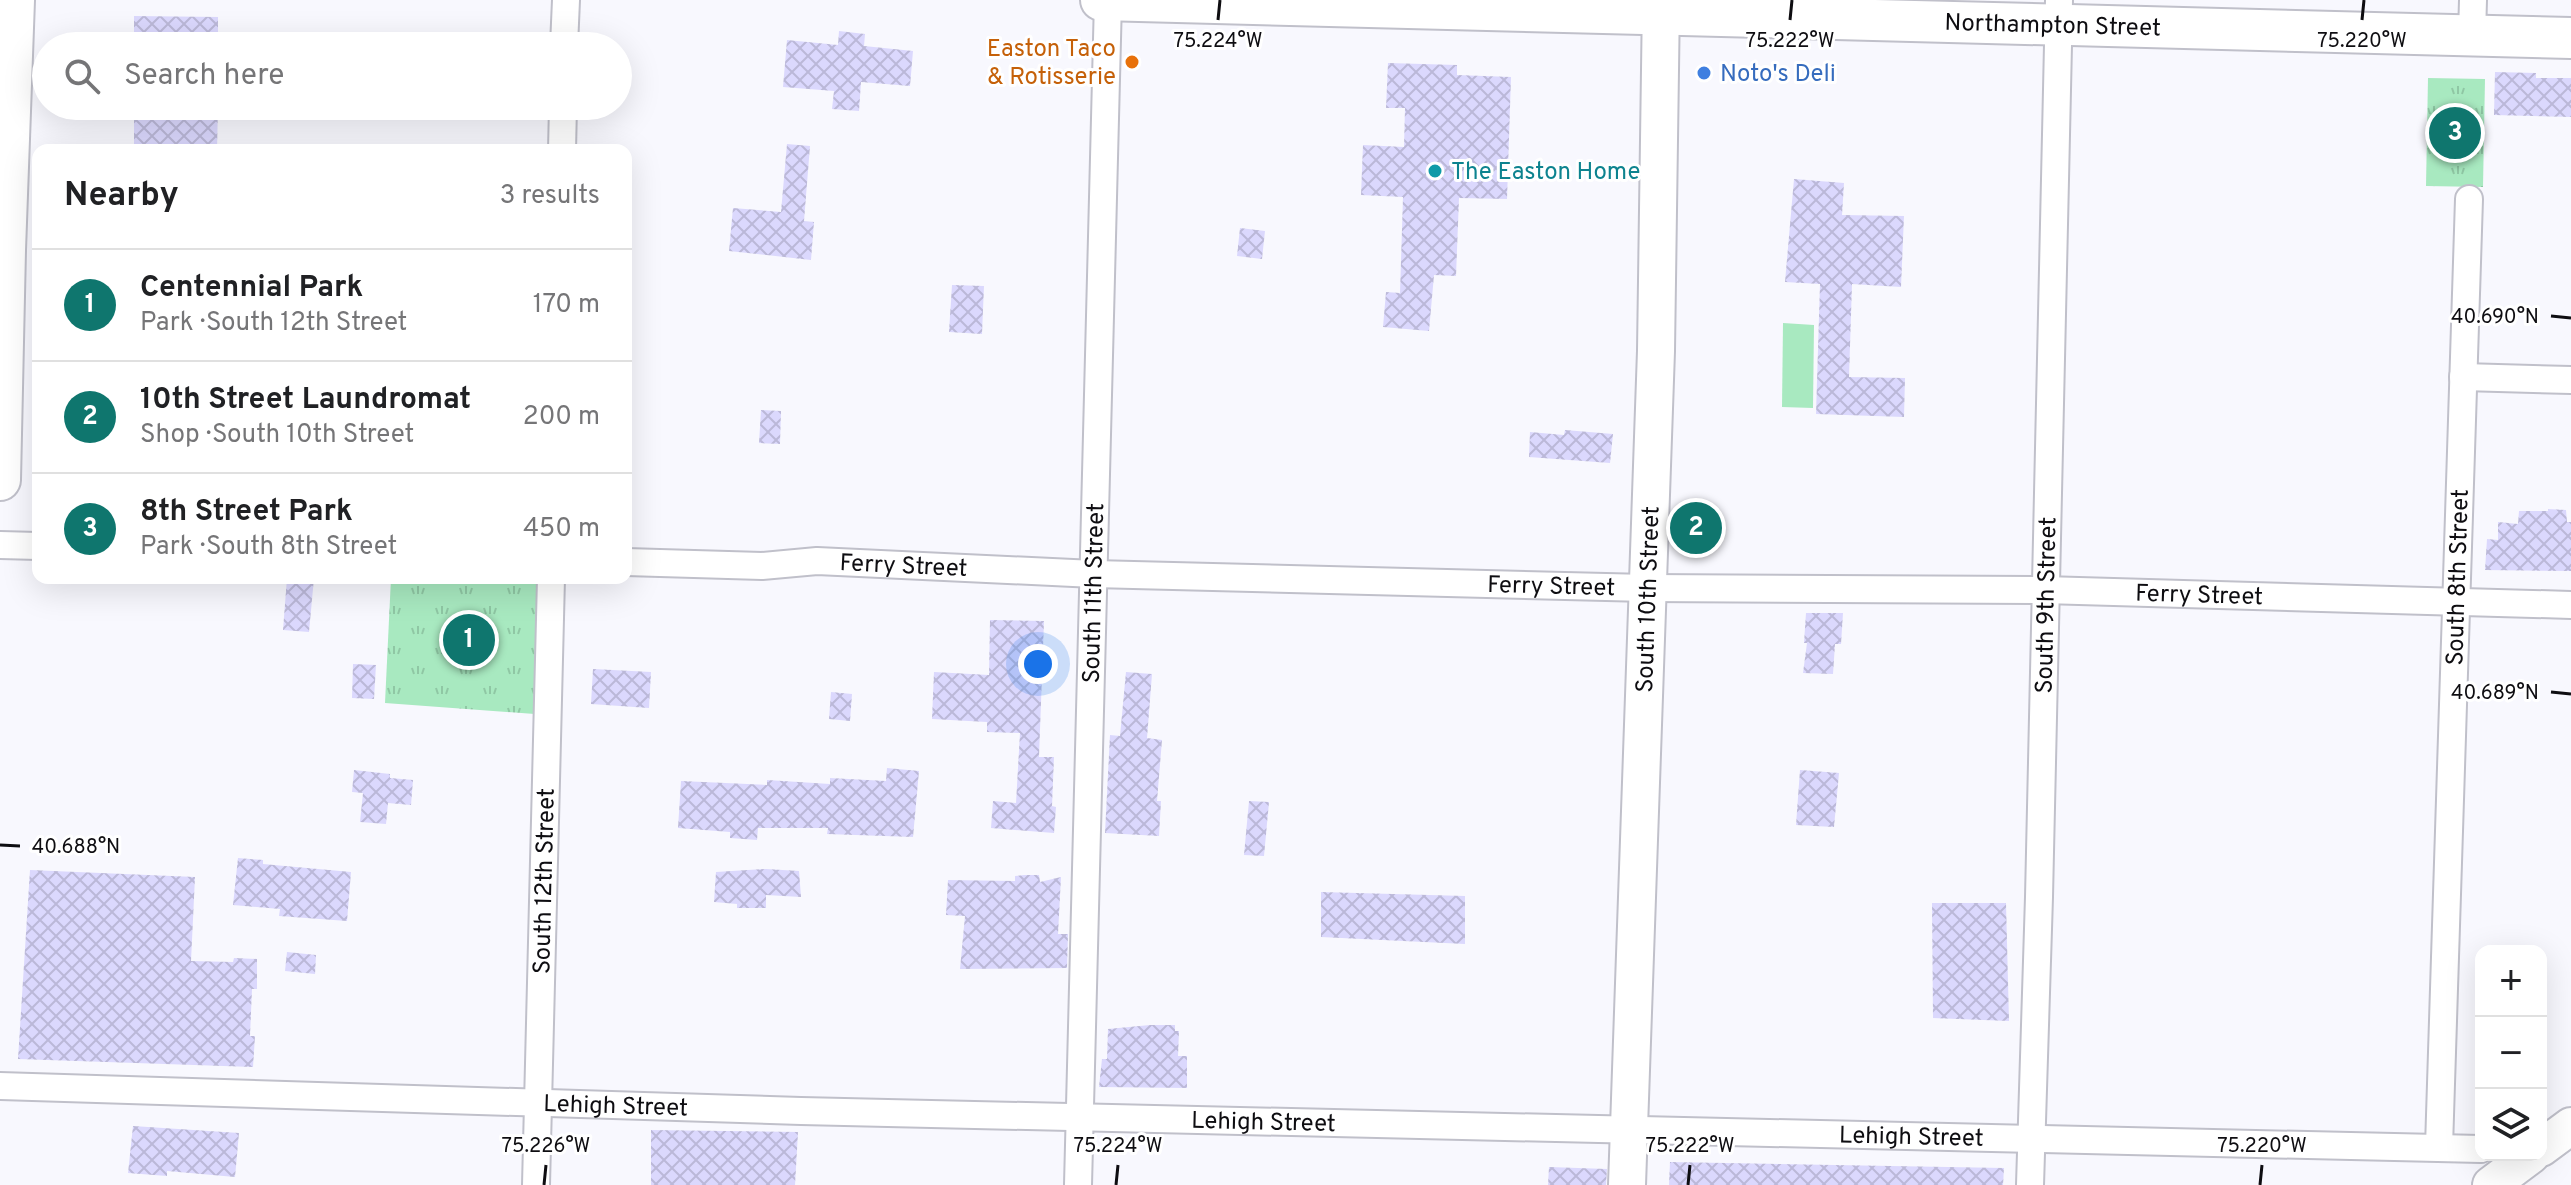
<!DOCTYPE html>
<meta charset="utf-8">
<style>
body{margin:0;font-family:Overpass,sans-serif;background:#f2f2f2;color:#202124}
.controls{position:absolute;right:24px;bottom:24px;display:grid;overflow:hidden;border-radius:16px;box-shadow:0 8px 32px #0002}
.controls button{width:72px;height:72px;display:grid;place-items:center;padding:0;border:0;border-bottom:2px solid #e0e0e0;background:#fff;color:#202124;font:40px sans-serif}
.you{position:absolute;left:1038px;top:664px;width:28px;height:28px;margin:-20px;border:6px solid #fff;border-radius:50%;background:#1a73e8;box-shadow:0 0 0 12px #1a73e833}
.badge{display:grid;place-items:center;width:52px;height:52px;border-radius:50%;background:#0f766e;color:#fff;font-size:26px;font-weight:700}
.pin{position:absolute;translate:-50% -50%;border:4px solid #fff;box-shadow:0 2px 8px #0006}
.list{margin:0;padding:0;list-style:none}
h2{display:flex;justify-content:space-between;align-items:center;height:104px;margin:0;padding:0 32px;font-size:34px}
h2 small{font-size:26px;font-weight:400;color:#757577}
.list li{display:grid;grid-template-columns:52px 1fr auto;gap:24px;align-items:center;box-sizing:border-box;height:112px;padding:0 32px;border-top:2px solid #e0e0e0}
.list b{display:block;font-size:30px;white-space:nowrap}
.list p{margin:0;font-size:26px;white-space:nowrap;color:#757577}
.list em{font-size:26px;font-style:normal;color:#757577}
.icon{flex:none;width:44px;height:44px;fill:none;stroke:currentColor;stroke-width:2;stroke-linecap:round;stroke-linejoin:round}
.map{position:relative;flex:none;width:2571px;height:1185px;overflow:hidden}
.search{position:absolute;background:#fff;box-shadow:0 8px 32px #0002;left:32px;top:32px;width:600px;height:88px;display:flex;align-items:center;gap:20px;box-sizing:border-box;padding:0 28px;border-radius:44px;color:#757577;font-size:30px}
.panel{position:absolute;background:#fff;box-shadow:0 8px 32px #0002;left:32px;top:144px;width:600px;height:440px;border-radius:16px}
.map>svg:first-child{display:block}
.grass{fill:url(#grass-tufts)}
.garden{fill:#a8e9c0}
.building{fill:url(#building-cross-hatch)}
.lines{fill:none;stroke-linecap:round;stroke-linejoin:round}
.street-casing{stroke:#c0c0ca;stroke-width:30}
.secondary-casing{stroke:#c0c0ca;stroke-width:40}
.primary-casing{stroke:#c0c0ca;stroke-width:44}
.street{stroke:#fff;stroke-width:26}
.secondary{stroke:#fff;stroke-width:36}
.primary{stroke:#fff;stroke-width:40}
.ticks{fill:none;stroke:#0e0d11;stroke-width:3}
.food-dot{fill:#e8710a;stroke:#fff;stroke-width:3}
.shop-dot{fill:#3f7fe0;stroke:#fff;stroke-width:3}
.culture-dot{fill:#0f9aa8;stroke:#fff;stroke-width:3}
.labels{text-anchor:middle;stroke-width:6;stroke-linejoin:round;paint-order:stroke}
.street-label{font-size:24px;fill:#0e0d11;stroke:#fff}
.food-label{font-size:24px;fill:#c56008;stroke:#fff;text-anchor:end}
.shop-label{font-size:24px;fill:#366cbe;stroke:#fff;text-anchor:start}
.culture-label{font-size:24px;fill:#0d838f;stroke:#fff;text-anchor:start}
.ticks-label{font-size:20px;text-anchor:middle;fill:#0e0d11;stroke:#fff;stroke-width:6;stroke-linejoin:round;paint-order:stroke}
</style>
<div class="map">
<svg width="2571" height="1185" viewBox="0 0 2571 1185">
<defs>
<pattern id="grass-tufts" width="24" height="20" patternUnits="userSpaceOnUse" patternTransform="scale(2)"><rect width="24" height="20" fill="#a8e9c0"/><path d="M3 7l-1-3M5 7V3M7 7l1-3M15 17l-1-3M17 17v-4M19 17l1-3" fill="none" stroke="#8fc7a4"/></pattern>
<pattern id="building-cross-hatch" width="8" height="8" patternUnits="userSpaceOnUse" patternTransform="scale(2)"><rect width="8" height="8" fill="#dbd8fd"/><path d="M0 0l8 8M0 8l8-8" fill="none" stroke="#bbb8d8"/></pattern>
</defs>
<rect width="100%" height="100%" fill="#f8f8fe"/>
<g class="grass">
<path d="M2428,78L2485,79L2483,187L2426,186Z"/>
<path d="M391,578H551L548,715L385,703Z"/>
</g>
<path class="garden" d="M1783,323L1814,325L1813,408L1782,407Z"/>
<g class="building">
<path d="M134,16L218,17V46H134Z"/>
<path d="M839,31L865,34L864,46L913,51L910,86L861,82L859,111L832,109L834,91L783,87L787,40L838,45Z"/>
<path d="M1388,63L1457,65V75L1511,77L1507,199L1459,198L1456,276L1434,275L1429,331L1383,327L1386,292L1400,293L1403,197L1361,195L1363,145L1404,147L1405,108H1386Z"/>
<path d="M2495,72L2536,73V78H2571V117L2494,115Z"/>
<path d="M134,106H218L217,150H134Z"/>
<path d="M787,144L810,146L804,221L814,222L811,260L729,251L733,208L781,212Z"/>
<path d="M1794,179L1844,183L1842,215L1904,216L1901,287L1852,284L1849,377L1905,378L1904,417L1816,414L1820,284L1785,282Z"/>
<path d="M1240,228L1265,231L1262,259L1237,256Z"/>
<path d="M952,285L984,286L982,334L949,332Z"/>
<path d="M761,410L781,411L780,444L759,443Z"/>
<path d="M1565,430L1613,434L1610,463L1529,457L1530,432L1564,435Z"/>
<path d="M2548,509L2566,510L2567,522H2571V571L2485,570L2487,539L2498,540V522L2518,524L2519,511H2548Z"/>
<path d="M287,578H314L309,632L283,630Z"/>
<path d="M1806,613H1843L1841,644H1835L1833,674L1803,673L1807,643H1804Z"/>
<path d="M990,620L1044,621L1039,757H1054L1052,806L1056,807L1054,833L991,828L993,801L1016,803L1020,733L987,732V722L932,719L934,672L989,675Z"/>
<path d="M353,664L376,665L374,699L352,698Z"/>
<path d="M593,669L651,672L649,708L591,704Z"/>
<path d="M1126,672L1152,674L1147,738L1162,740L1157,801H1161L1159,836L1105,833L1110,735L1120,736Z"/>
<path d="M831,692L852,694L850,721L829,719Z"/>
<path d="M887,768L919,771L913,837L827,834L828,828H758L757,840L730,838V832L678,828L681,781L767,785V780L830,784V778L886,781Z"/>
<path d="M354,770L390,774V778L413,780L411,805L388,803L386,824L360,822L363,793L352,792Z"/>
<path d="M1800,770L1839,773L1834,827L1796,825Z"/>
<path d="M1249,801L1269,802L1264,856L1244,855Z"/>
<path d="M238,858L263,860V864L351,872L347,921L279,916L280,909L233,905Z"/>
<path d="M766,869L799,871L801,897L766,895V908H737V904L714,902L716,872Z"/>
<path d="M30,870L195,877L191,961L233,962L234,958L257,959V989H252L250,1036H255L253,1067L18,1059Z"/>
<path d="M1024,875H1039L1040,882L1061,877L1058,934H1068L1067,968L960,969L965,916L946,915L948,880L1015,881V876Z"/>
<path d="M1321,892L1465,896V944L1321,937Z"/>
<path d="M1932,903H2006L2009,1021L1933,1018Z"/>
<path d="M287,952L316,955L315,974L285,971Z"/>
<path d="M1150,1025H1175V1031H1179L1178,1056H1187V1088L1099,1087L1102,1059H1107L1108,1029Z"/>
<path d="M133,1126L239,1133L235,1177L167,1171V1176L128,1173Z"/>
<path d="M651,1130L798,1132L795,1185H651Z"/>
<path d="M1670,1162L2004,1168L2003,1185H1669Z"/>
<path d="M1549,1167L1607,1169L1606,1185H1548Z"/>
</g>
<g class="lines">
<g class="street-casing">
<g id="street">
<path d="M2472,35L2473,0"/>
<path d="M564,46L566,0"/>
<path d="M562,150L563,106"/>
<path d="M2463,377L2571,380"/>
<path d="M0,545L38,546"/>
<path id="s1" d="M626,562L762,566L817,561L1094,574L1647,588L2044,590L2571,605"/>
<path id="s2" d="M0,1086L801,1111L2481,1149"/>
<path id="s3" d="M2439,1147L2469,199"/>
<path id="s4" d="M536,1185L551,578"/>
<path id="s5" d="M1078,1185L1108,0"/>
<path id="s6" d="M2030,1185L2039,897L2059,0"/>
</g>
</g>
<g class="secondary-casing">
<g id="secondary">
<path d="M2541,1148L2571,1126"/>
<path id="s7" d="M1627,1185L1656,351L1661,0"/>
<path d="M2491,1185L2531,1155"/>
</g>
</g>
<g class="primary-casing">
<g id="primary">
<path id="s8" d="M1101,0L2571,38"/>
<path d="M0,480L5,250L14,0"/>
</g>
</g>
<use href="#street" class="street"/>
<use href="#secondary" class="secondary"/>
<use href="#primary" class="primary"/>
</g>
<path class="ticks" d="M1218,20L1220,0M1790,20L1792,0M2362,20L2364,0M2551,316L2571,318M2551,692L2571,694M0,845L20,846M544,1185L546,1165M1116,1185L1118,1165M1688,1185L1690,1165M2260,1185L2262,1165"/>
<circle class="food-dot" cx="1132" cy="62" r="8"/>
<circle class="shop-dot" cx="1704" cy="73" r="8"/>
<circle class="culture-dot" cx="1435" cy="171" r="8"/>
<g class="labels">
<g class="street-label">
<text dy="8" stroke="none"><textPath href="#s8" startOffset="952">Northampton Street</textPath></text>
<text dy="8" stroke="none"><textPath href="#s1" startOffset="278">Ferry Street</textPath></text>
<text dy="8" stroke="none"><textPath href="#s3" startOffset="570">South 8th Street</textPath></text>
<text dy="8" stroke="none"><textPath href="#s1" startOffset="926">Ferry Street</textPath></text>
<text dy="8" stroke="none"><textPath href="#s5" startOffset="592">South 11th Street</textPath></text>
<text dy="8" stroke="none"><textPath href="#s1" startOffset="1574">Ferry Street</textPath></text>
<text dy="8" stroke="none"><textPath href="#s7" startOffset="586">South 10th Street</textPath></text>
<text dy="8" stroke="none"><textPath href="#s6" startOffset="580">South 9th Street</textPath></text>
<text dy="8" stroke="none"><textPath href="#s4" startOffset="304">South 12th Street</textPath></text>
<text dy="8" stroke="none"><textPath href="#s2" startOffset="616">Lehigh Street</textPath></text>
<text dy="8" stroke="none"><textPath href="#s2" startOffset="1264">Lehigh Street</textPath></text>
<text dy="8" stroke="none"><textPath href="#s2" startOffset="1912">Lehigh Street</textPath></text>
</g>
<g class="food-label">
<text x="1116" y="56">Easton Taco<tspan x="1116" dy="28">&amp; Rotisserie</tspan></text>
</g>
<g class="shop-label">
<text x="1720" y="81">Noto's Deli</text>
</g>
<g class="culture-label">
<text x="1451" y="179">The Easton Home</text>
</g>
</g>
<g class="ticks-label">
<text x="1218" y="47">75.224°W</text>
<text x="1790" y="47">75.222°W</text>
<text x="2362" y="47">75.220°W</text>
<text x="2495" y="323">40.690°N</text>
<text x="2495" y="699">40.689°N</text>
<text x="76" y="853">40.688°N</text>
<text x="546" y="1152">75.226°W</text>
<text x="1118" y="1152">75.224°W</text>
<text x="1690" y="1152">75.222°W</text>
<text x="2262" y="1152">75.220°W</text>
</g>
</svg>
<div class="controls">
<button>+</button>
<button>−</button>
<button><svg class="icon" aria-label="layers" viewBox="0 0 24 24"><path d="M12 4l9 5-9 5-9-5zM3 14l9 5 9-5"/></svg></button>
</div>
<div class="you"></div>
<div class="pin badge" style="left:469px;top:640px">1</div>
<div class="pin badge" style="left:1696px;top:528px">2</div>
<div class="pin badge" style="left:2455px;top:133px">3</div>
<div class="search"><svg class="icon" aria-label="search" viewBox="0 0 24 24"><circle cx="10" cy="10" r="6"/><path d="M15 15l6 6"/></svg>Search here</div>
<section class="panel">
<h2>Nearby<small>3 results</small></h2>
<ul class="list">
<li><span class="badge">1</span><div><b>Centennial Park</b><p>Park · South 12th Street</p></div><em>170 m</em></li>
<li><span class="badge">2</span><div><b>10th Street Laundromat</b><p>Shop · South 10th Street</p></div><em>200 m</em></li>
<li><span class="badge">3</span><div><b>8th Street Park</b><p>Park · South 8th Street</p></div><em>450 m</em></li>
</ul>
</section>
</div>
